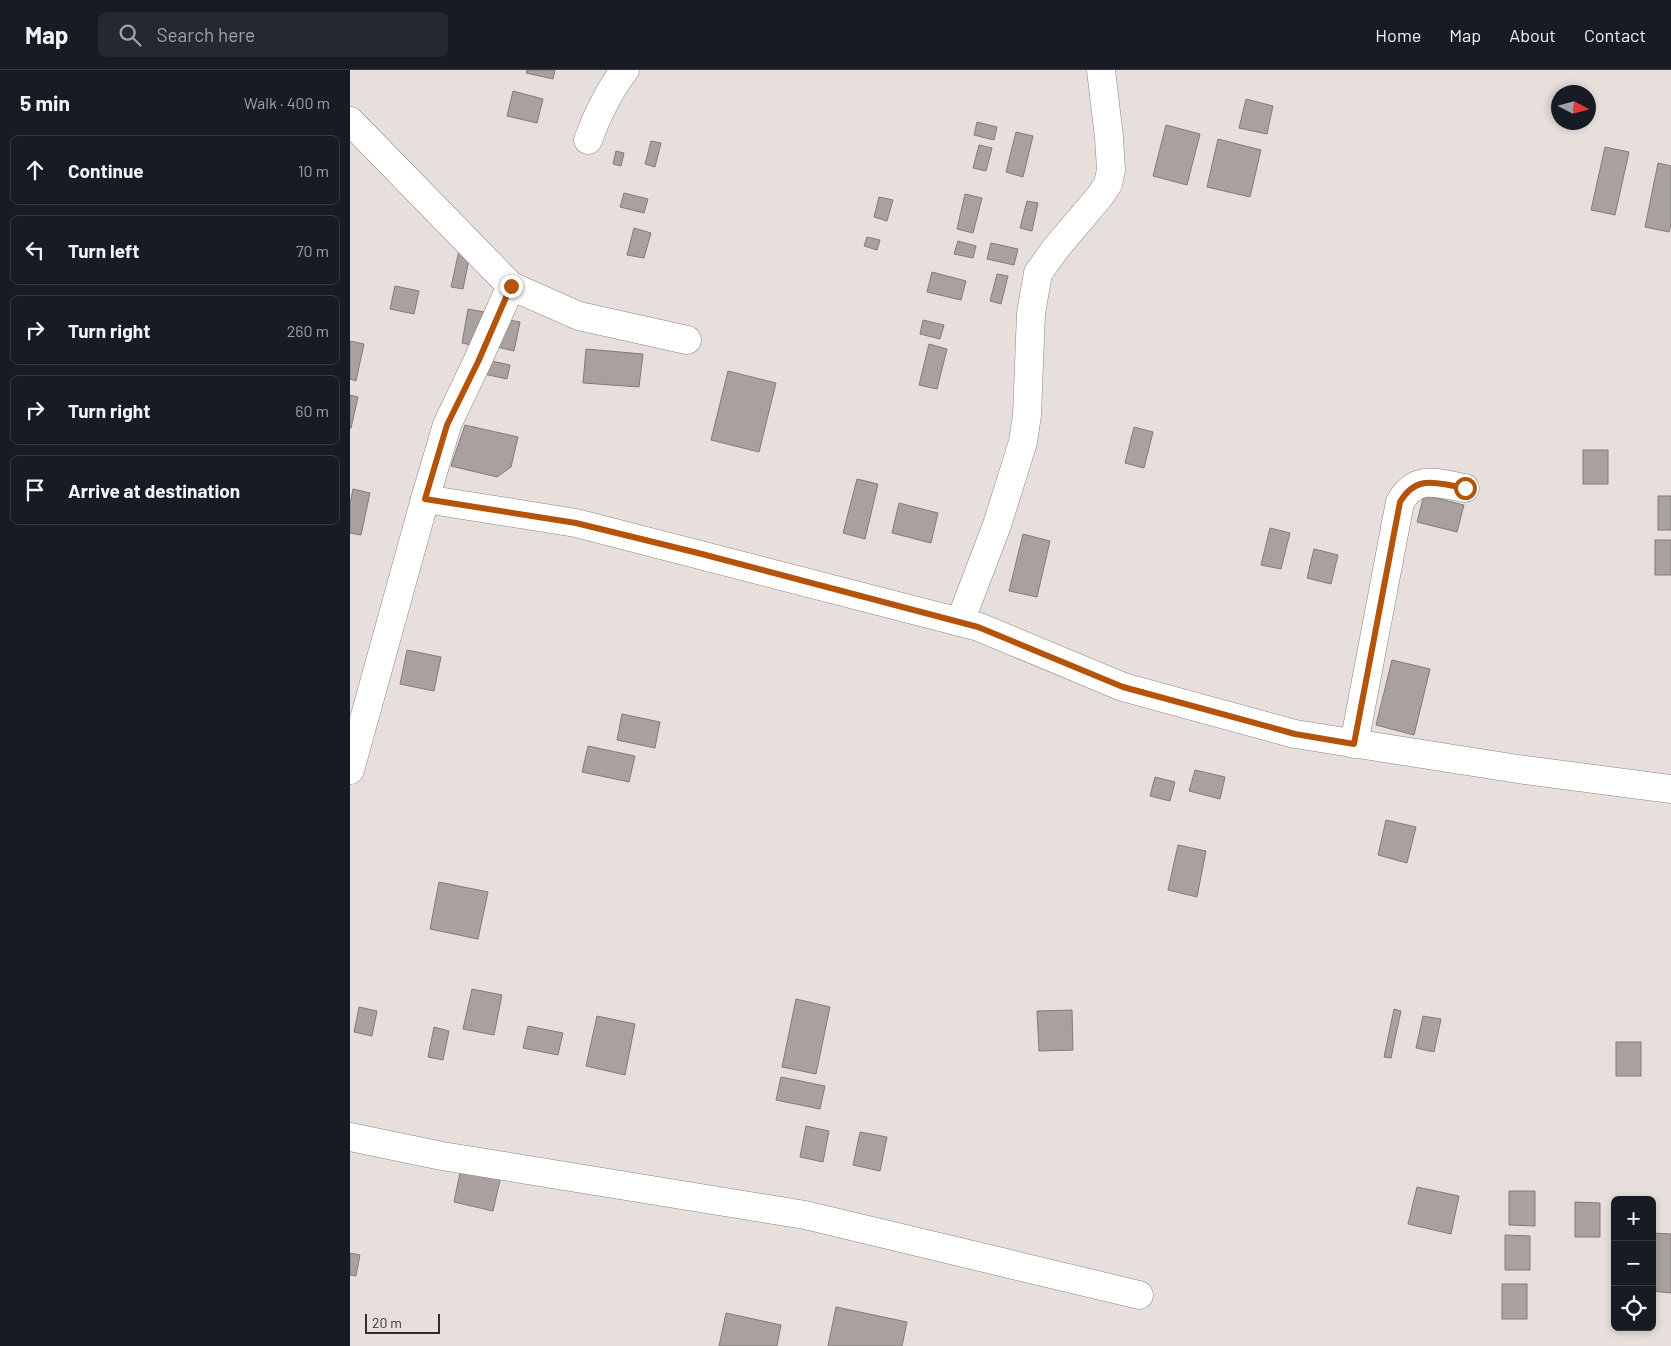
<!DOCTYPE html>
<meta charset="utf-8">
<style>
body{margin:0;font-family:Barlow,sans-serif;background:#242831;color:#f1f3f6}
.controls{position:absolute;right:15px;bottom:15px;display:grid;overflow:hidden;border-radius:8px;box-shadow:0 2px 8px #0003}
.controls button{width:45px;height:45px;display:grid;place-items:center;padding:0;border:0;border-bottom:1px solid #363941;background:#171b24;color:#f1f3f6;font:25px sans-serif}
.compass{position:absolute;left:1201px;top:15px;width:45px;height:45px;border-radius:50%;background:#171b24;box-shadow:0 2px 8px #0003;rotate:96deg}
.scale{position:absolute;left:15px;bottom:12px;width:75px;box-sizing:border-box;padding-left:5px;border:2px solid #302d2c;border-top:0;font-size:14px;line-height:18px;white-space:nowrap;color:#302d2c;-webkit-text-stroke:4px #e7dfdc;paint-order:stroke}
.stop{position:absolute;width:15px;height:15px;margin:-11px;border:4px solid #b45309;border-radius:50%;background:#fff}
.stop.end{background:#b45309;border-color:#fff;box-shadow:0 1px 5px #0008}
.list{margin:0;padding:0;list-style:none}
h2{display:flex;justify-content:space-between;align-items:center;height:65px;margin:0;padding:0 20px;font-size:21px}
h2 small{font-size:16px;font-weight:400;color:#9ea1a6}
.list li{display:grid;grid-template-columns:32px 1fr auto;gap:15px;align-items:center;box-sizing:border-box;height:70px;margin:0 10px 10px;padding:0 10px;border:1px solid #363941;border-radius:8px}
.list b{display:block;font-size:19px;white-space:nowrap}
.list em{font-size:16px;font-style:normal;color:#9ea1a6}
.icon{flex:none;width:28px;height:28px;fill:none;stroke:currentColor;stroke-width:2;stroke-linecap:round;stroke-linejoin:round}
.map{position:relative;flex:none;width:1321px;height:1276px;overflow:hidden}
header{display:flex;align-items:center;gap:30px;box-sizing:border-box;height:70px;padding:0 25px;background:#171b24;border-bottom:1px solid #363941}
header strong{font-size:24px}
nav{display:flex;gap:28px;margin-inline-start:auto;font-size:18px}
.search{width:350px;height:45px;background:#242831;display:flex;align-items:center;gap:12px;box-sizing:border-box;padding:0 18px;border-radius:8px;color:#9ea1a6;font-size:19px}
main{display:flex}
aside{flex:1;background:#171b24}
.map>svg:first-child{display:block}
.building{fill:#a8a19e;stroke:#827c79}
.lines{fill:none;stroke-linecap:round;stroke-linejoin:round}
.minor-casing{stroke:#8b8481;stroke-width:29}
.minor{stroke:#fff;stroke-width:28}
.route{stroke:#b45309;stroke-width:6}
</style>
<header>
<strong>Map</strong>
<div class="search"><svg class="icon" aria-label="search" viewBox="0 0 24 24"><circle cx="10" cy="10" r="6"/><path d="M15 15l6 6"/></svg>Search here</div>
<nav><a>Home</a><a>Map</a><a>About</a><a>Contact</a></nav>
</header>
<main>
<aside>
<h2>5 min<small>Walk · 400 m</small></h2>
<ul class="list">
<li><svg class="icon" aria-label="ahead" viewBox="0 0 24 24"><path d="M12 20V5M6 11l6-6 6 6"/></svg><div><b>Continue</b></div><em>10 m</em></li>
<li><svg class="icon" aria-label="left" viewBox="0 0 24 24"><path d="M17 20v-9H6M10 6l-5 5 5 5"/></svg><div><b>Turn left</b></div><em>70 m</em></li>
<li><svg class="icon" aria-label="right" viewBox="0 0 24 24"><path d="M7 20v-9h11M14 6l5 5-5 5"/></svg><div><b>Turn right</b></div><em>260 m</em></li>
<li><svg class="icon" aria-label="right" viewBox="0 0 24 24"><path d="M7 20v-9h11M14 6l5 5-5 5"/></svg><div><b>Turn right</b></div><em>60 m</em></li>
<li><svg class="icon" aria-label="arrive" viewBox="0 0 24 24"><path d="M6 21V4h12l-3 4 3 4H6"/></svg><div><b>Arrive at destination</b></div></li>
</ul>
</aside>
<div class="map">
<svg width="1321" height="1276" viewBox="0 0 1321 1276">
<rect width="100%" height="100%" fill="#e7dfdc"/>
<g class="building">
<path d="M177,0H205L203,9L176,3Z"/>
<path d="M163,21L193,29L187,53L157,46Z"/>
<path d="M896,29L923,36L917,64L889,58Z"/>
<path d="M627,52L647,57L644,70L624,65Z"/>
<path d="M816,55L850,64L837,115L803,106Z"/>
<path d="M666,62L683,66L673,107L656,102Z"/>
<path d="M868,69L911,80L900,127L857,117Z"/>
<path d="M301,71L311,73L305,97L295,94Z"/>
<path d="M629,75L642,78L636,101L623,98Z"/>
<path d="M1255,77L1279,82L1265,145L1241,140Z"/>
<path d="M266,81L274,83L271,96L263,94Z"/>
<path d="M1308,93L1321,96V153L1319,162L1295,157Z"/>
<path d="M274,123L298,129L294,143L270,137Z"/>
<path d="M615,124L632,128L623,163L607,159Z"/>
<path d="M529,127L543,130L537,151L524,147Z"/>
<path d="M677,131L688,133L682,161L670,158Z"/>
<path d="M284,158L301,163L294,188L277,185Z"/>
<path d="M517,167L530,170L527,180L514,176Z"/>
<path d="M608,171L626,176L623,188L604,184Z"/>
<path d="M641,173L668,179L664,195L637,189Z"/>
<path d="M110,176L121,179L113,219L101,217Z"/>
<path d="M582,202L616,211L611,230L577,222Z"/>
<path d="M647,204L658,206L651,234L640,231Z"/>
<path d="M45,216L69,221L64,244L40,239Z"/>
<path d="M118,239L140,243L134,278L112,273Z"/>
<path d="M154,249L170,252L164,281L147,277Z"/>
<path d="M573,250L594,255L590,269L570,264Z"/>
<path d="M0,271L14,274L6,311L0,309Z"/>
<path d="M579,274L597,279L587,319L569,315Z"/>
<path d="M236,279L293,284L289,317L233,313Z"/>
<path d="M137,290L160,295L157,309L134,304Z"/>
<path d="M378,301L426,313L409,382L361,370Z"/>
<path d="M0,325L8,327L1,358H0Z"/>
<path d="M115,355L168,367L161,397L147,407L101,396Z"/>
<path d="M784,357L803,362L794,398L775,393Z"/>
<rect x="1233" y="380" width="25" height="34"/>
<path d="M507,409L528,414L515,469L493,463Z"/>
<path d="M3,419L20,423L11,465L0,463V434Z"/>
<path d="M1074,425L1114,435L1107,462L1067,452Z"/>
<rect x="1308" y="426" width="13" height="34"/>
<path d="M549,433L588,443L581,473L542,463Z"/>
<path d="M920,458L940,463L931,499L911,495Z"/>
<path d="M673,464L700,471L687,527L659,521Z"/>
<rect x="1305" y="470" width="16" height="35"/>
<path d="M964,479L988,485L981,514L957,508Z"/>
<path d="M57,580L91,587L84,621L50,614Z"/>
<path d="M1042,590L1080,599L1064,665L1026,655Z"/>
<path d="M272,644L310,652L305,678L267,670Z"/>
<path d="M238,676L285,686L279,712L232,702Z"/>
<path d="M845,700L875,707L870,729L839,721Z"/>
<path d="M805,707L825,712L820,731L800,726Z"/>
<path d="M1036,750L1066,757L1057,793L1028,785Z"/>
<path d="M828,775L856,781L847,827L818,820Z"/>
<path d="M89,812L138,822L128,869L80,859Z"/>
<path d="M122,919L152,925L144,965L113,959Z"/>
<path d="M446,929L480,937L466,1004L432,997Z"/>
<path d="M9,937L27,941L22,966L4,962Z"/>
<path d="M1044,939L1051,941L1041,988L1034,987Z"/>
<path d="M722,940L723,980L689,981L687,941Z"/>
<path d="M247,946L285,954L275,1005L236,996Z"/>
<path d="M1073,946L1091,949L1084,982L1066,978Z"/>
<path d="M178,956L213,963L208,985L173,978Z"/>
<path d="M84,957L99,961L93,990L78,987Z"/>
<rect x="1266" y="972" width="25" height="34"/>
<path d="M431,1007L475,1016L470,1039L426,1030Z"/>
<path d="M456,1056L479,1061L473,1092L450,1087Z"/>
<path d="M510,1062L537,1067L530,1101L503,1095Z"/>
<path d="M112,1093L152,1102L143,1141L104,1132Z"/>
<path d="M1067,1117L1109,1126L1101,1164L1058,1154Z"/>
<path d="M1159,1121H1185V1156L1159,1155Z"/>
<path d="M1225,1132L1250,1133V1167H1225Z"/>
<path d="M1302,1163L1321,1164V1223L1302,1221Z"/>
<path d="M1155,1165L1180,1166V1200H1155Z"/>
<path d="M0,1183L10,1185L6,1206L0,1205Z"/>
<rect x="1152" y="1214" width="25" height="35"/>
<path d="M486,1237L557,1252L552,1276H478Z"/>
<path d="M376,1243L431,1255L427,1276H369Z"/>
</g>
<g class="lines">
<g class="minor-casing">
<g id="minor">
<path d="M0,51L161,216L229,246L337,270"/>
<path d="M238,70C247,46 259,20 275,0"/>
<path d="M75,429L97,355L127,292L161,216"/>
<path d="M610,552L647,455L673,372L677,345L681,243L688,203L706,178L750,126L758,114L761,100L759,67L751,0"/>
<path d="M1004,674L1050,432C1067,403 1088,414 1115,418"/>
<path d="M0,700L75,429L226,453L629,557L773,617L945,664L1168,699L1321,719"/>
<path d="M0,1067L92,1086L455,1145L789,1225"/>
</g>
</g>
<use href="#minor" class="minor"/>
</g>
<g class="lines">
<path class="route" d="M161,216L128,292L97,355L75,429L226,453L348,483L628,557L773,617L945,664L1004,674L1050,432C1067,403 1088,414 1115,418"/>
</g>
</svg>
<div class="controls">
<button>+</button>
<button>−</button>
<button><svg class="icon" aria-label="locate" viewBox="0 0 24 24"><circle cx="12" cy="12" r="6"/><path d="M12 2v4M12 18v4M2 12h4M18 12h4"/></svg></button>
</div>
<svg class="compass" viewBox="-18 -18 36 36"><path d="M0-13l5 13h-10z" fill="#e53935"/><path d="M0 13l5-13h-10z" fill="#9ea1a6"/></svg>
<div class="scale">20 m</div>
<div class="stop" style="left:1115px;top:418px"></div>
<div class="stop end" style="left:161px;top:216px"></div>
</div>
</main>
